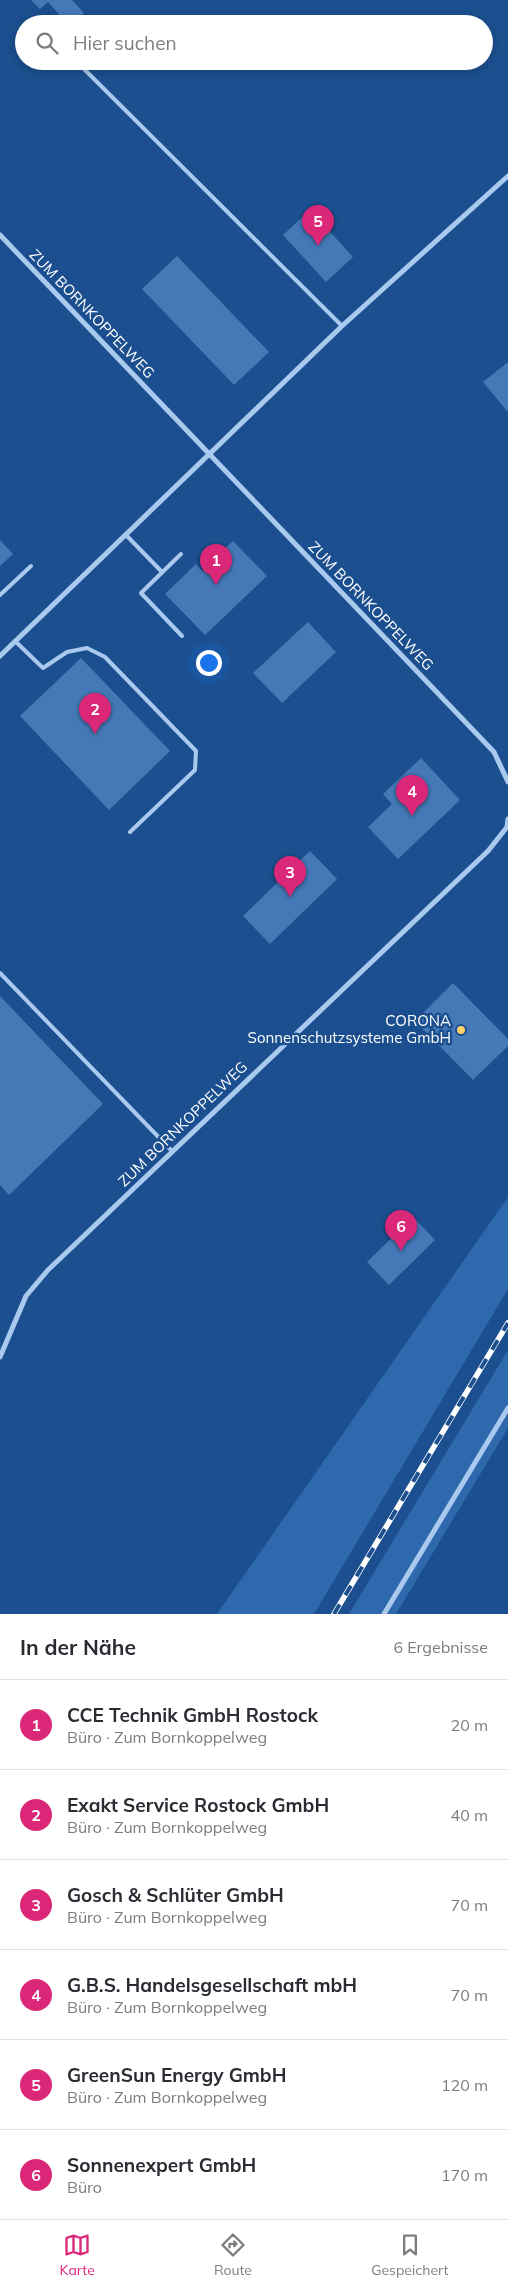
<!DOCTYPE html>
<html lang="de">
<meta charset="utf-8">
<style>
body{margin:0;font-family:Mulish,sans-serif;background:#f2f2f3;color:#2b2b33}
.you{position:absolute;left:208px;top:662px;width:18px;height:18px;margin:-12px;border:4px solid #fff;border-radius:50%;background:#1a73e8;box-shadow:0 0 0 8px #1a73e833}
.badge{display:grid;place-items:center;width:32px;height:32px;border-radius:50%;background:#db2777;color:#fff;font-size:16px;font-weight:700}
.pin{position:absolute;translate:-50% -41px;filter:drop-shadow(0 1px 2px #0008)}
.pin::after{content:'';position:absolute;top:26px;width:18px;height:15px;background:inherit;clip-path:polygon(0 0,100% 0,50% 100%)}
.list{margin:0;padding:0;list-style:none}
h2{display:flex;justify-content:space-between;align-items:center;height:65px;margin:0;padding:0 20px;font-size:21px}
h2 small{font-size:16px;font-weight:400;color:#7c7c81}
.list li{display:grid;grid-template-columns:32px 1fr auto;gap:15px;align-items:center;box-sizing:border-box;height:90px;padding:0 20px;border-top:1px solid #e1e1e2}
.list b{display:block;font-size:19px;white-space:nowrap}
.list p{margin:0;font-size:16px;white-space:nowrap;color:#7c7c81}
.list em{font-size:16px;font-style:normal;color:#7c7c81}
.icon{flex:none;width:28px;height:28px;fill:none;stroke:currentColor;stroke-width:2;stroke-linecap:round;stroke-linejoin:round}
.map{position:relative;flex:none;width:508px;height:1614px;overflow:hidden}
.search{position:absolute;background:#fff;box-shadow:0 2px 8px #0003;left:15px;right:15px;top:15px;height:55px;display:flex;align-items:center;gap:12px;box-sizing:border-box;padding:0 18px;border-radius:28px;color:#7c7c81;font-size:19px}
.sheet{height:605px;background:#fff}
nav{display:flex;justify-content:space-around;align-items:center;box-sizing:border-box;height:70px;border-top:1px solid #e1e1e2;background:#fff;font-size:14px;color:#7c7c81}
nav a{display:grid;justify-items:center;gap:2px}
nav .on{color:#db2777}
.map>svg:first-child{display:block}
.green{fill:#2e69ad}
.building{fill:#4478b7}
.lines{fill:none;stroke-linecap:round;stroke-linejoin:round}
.lane{stroke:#a9c9ee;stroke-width:4}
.street{stroke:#a9c9ee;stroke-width:5}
.rail-casing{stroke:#fff;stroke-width:5.5}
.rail{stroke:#1b4f8f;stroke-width:4;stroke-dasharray:11;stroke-linecap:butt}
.poi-dot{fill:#ffd166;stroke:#1b4f8f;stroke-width:2}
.labels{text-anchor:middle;stroke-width:5;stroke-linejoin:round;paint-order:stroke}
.street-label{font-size:15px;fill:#fff;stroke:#1b4f8f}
.poi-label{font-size:15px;fill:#fff;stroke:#1b4f8f;text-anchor:end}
</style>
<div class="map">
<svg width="508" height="1614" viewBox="0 0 508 1614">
<rect width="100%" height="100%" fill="#1b4f8f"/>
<g class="green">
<path d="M508,1197V1289L314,1614H217Z"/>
<path d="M508,1350V1428L396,1614H349Z"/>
</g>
<g class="building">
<path d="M31,0H72L84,13L73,24H68L48,2L40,9Z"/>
<path d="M310,210L353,257L326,282L283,235Z"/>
<path d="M177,256L269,352L234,385L142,289Z"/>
<path d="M508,362V412L483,382Z"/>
<path d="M0,540L13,554L0,566Z"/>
<path d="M233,541L267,576L205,635L165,594L196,564L202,571Z"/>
<path d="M308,622L336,652L282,703L253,673Z"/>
<path d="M81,658L170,751L109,810L20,716Z"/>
<path d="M421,758L460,800L398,859L368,827L392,804L383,794Z"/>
<path d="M310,851L337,879L270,944L243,916Z"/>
<path d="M453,983L508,1039V1046L473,1080L415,1021Z"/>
<path d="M0,996L103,1104L9,1195L0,1185Z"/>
<path d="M413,1217L435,1240L389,1285L367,1262Z"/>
</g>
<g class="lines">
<g class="lane">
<path d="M84,69L342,326"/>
<path d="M126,535L162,572"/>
<path d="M181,554L141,593L182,636"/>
<path d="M0,595L31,566"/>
<path d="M15,641L43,668L67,652L87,648L105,657L196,751L195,770L130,832"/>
<path d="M0,973L172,1151"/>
</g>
<g class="street">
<path d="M0,235L494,752L508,782"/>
<path d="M0,656L342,326L508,176"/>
<path d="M0,1357L26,1296L48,1270L488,851L507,827L508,819"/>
<path d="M384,1614L508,1408"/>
</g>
<g class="rail-casing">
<path id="rail" d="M334,1614L508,1323"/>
</g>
<use href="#rail" class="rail"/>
</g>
<circle class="poi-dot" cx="461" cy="1030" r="5"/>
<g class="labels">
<g class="street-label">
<text transform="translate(92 314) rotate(46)" y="5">ZUM BORNKOPPELWEG</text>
<text transform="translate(371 606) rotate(46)" y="5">ZUM BORNKOPPELWEG</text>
<text transform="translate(183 1124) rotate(-44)" y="5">ZUM BORNKOPPELWEG</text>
</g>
<g class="poi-label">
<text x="451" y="1026">CORONA<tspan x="451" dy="17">Sonnenschutzsysteme GmbH</tspan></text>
</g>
</g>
</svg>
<div class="you"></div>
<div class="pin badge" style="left:216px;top:585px">1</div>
<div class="pin badge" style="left:95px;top:734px">2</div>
<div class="pin badge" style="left:290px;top:897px">3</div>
<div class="pin badge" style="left:412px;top:816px">4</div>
<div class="pin badge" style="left:318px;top:246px">5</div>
<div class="pin badge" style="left:401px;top:1251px">6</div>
<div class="search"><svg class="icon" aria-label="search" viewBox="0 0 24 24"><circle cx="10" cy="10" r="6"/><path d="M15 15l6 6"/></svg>Hier suchen</div>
</div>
<section class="sheet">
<h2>In der Nähe<small>6 Ergebnisse</small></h2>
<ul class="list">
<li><span class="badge">1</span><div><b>CCE Technik GmbH Rostock</b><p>Büro · Zum Bornkoppelweg</p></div><em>20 m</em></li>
<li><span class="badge">2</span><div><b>Exakt Service Rostock GmbH</b><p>Büro · Zum Bornkoppelweg</p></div><em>40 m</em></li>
<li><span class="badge">3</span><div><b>Gosch &amp; Schlüter GmbH</b><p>Büro · Zum Bornkoppelweg</p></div><em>70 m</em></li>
<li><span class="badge">4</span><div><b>G.B.S. Handelsgesellschaft mbH</b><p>Büro · Zum Bornkoppelweg</p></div><em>70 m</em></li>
<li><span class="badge">5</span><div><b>GreenSun Energy GmbH</b><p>Büro · Zum Bornkoppelweg</p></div><em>120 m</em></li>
<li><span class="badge">6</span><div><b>Sonnenexpert GmbH</b><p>Büro</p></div><em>170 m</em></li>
</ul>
</section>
<nav>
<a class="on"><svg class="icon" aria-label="map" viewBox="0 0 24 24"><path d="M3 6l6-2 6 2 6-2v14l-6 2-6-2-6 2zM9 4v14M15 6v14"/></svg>Karte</a>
<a><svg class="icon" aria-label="directions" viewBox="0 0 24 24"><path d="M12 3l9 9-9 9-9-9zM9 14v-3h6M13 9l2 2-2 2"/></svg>Route</a>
<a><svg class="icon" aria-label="saved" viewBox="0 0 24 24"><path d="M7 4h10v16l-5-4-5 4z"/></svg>Gespeichert</a>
</nav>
